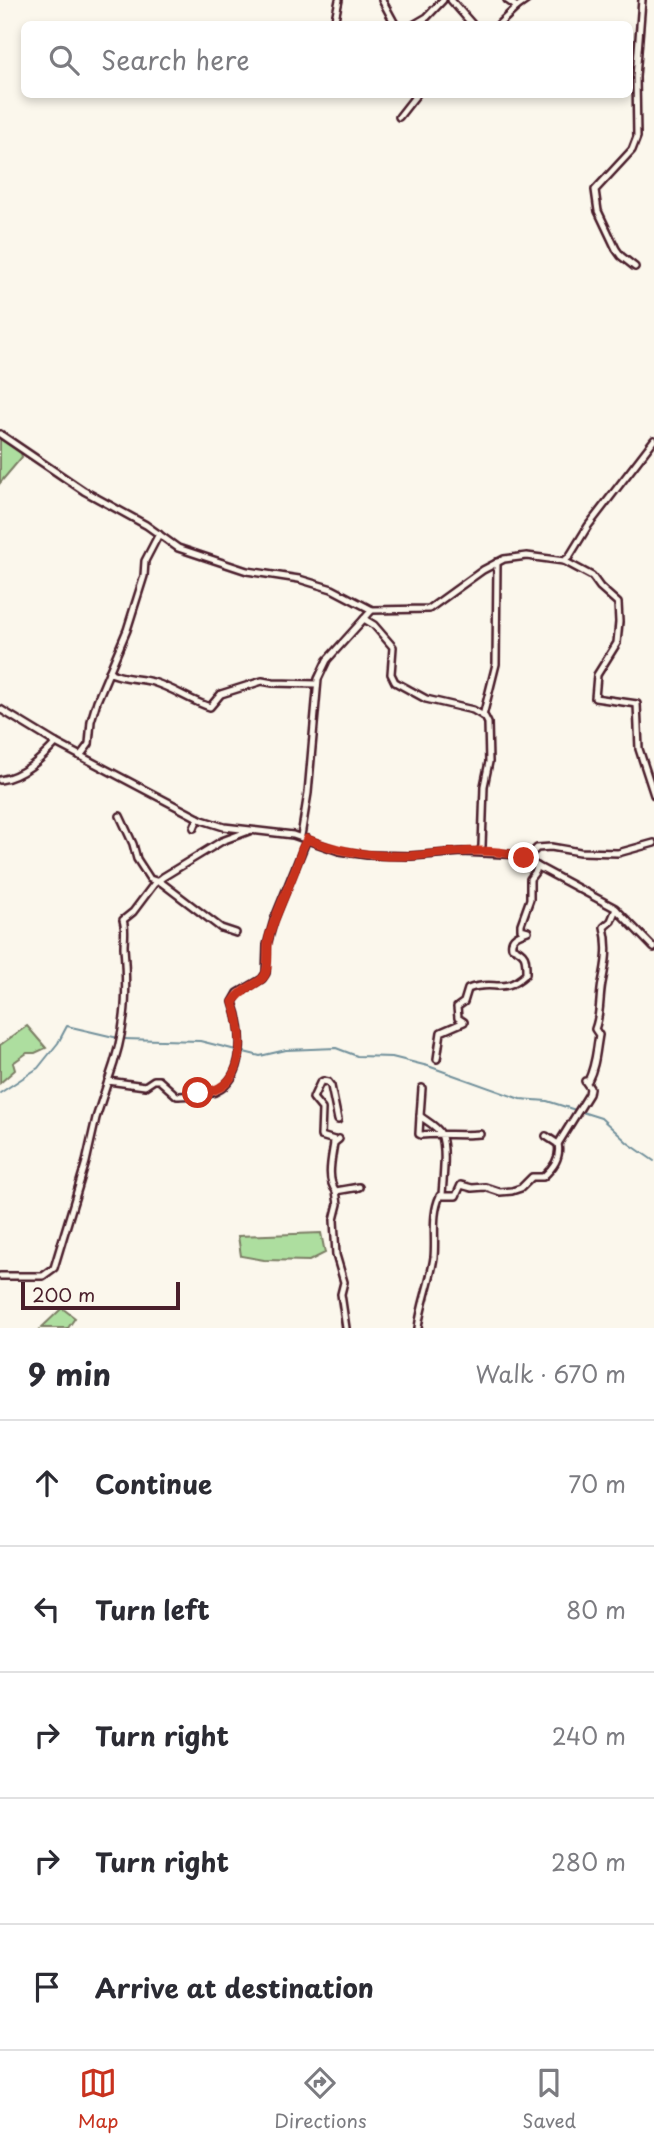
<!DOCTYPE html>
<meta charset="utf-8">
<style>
body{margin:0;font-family:"Playpen Sans",sans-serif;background:#f7f7f7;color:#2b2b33}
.scale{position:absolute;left:21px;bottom:18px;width:159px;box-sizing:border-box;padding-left:7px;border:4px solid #4a1f2b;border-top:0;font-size:19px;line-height:24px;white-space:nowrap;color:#4a1f2b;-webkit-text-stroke:5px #fbf7ec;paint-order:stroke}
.stop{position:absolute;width:21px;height:21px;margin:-16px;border:5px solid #c8321e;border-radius:50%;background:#fff}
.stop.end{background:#c8321e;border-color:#fff;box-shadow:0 2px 7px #0008}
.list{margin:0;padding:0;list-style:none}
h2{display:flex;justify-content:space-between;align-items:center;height:91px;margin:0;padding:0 28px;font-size:30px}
h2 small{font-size:23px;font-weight:400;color:#7c7c81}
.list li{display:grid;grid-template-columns:46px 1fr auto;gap:21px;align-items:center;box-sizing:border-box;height:126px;padding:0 28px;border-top:2px solid #e1e1e2}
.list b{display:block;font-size:26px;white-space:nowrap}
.list em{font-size:23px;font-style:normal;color:#7c7c81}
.icon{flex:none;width:38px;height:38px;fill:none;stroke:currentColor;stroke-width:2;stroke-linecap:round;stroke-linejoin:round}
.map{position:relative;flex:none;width:654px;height:1328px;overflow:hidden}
.search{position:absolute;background:#fff;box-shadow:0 4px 10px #0003;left:21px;right:21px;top:21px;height:77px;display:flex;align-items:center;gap:18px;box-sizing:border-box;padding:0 24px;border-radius:10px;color:#7c7c81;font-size:26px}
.sheet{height:721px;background:#fff}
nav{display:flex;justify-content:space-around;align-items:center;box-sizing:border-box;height:98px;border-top:2px solid #e1e1e2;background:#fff;font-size:19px;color:#7c7c81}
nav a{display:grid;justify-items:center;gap:4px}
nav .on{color:#c8321e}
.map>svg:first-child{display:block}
.green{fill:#adde9f;stroke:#7c7e65;stroke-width:2}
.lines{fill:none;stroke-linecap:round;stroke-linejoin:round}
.stream{stroke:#71909b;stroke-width:2}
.minor-casing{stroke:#4a1f2b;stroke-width:10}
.minor{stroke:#fbf7ec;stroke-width:5}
.route{stroke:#c8321e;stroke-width:9}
</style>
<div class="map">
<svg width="654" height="1328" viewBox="0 0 654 1328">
<rect width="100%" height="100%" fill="#fbf7ec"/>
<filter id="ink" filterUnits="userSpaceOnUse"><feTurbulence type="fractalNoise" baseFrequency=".0143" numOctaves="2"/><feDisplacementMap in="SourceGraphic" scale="14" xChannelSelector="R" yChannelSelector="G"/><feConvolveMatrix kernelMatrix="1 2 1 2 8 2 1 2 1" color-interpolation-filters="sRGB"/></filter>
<g filter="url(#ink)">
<g class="green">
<path d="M0,437L21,453L22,457L0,483Z"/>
<path d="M27,1026L46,1048L35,1053H27L13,1063L15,1070L0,1083V1045Z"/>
<path d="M321,1233L325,1253L309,1261L264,1260L241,1256L238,1236Z"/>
<path d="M62,1308L75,1318L68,1328H41Z"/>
</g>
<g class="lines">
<g class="stream">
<path d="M123,1039L200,1041L260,1056L286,1050L336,1048L357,1056L392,1057L428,1066L520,1099L547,1101L601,1118L628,1143L654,1161"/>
<path d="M0,1093L38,1068L58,1043L67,1026L118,1038"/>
</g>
<g class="minor-casing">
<g id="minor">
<path d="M382,0L395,24"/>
<path d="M451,0L472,24"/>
<path d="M507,0L517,7L527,0"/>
<path d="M334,24L339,0"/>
<path d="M415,24L427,17L443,0"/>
<path d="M499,24L517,7"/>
<path d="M399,117L417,94"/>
<path d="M635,267L621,256L616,249L598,211L595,190L632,150L637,137L636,77L642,0"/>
<path d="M0,434L84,491L146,525L178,548L247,571L299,579L332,589L372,610"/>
<path d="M564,561L592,576L600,587L618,603L619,622L617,643L597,675L595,698L637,704L639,749L654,795"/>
<path d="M364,619L374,625L393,647L391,674L395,682L426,699L473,710L485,717L488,723L489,762L484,786L482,846L480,852"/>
<path d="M109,672C121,679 139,678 153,682C173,688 191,701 210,707L221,694L262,681L273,683L317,684"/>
<path d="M0,709L56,743L202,820L224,827L293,835L339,851L367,855L411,856L462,852L524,855L531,854L537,848L551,847L580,852L618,853L654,843"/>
<path d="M483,716L496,664L497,562"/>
<path d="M80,756L89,744L91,721L97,701L127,630L144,576L145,561L159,534"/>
<path d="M0,780C22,777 41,759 56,743"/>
<path d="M120,816L133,844L137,859L150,879L162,883L221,928L236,933"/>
<path d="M194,828L198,818"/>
<path d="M301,836L308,793L318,679L327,660L372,610L429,609L483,570L504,559L527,556L564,561L569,557L588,526L654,440"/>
<path d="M518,856L615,908L654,948"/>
<path d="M437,1059L441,1032L464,1022L458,1018L457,1007L464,1002L468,989C495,979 502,996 526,974C526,958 527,953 512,947C510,937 519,934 528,931L521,929V924L530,899V879L536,871L537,866"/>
<path d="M108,1081C126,1031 128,999 124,947C124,937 126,929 123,920L133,912L154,884L163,877L222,841L249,831"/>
<path d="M420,1116L422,1088"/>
<path d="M546,1136L558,1144L589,1094L590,1088L585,1081H588C596,1065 596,1051 599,1035L595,1029C601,1014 599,998 602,983C606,964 609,947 604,927L611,921L616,909"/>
<path d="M334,1143V1140L321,1136L322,1109L313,1098L320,1083L323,1081L328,1082L331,1086L338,1120"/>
<path d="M336,1191C326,1179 332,1158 334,1143L339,1139"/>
<path d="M442,1195C443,1178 447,1149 441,1134C437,1126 426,1121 420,1116L419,1134L421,1135C441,1133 461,1136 480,1134"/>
<path d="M0,1276H43L54,1268L86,1162L96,1118L108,1081L145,1086L154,1080H159L177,1096C188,1095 205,1096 215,1092C247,1077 243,1030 233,1002L238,993L262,979L266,973L267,945L274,920L307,839"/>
<path d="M346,1328L341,1294L344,1282L336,1255L334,1220L338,1204L336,1191L359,1187L356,1188"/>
<path d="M418,1328C421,1304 431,1280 434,1257C436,1237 431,1215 440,1196H456L461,1185L472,1188L485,1187L500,1192L512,1191L521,1188L532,1177H543C553,1168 561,1158 558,1144"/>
</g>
</g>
<use href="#minor" class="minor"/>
</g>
</g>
<g class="lines" filter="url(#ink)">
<path class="route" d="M198,1093C247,1092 245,1037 233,1002C242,987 260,985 265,975C270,964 266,948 269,937C278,906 294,879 302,849L307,839C341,853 373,857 409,856C446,854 488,845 524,858"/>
</g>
</svg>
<div class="scale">200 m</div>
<div class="stop" style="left:198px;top:1093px"></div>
<div class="stop end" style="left:524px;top:858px"></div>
<div class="search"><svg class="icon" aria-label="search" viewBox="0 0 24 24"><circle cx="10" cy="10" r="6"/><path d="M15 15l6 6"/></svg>Search here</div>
</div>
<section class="sheet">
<h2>9 min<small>Walk · 670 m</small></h2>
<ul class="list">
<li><svg class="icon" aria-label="ahead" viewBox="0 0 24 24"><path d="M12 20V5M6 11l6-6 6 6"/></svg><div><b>Continue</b></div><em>70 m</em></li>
<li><svg class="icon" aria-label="left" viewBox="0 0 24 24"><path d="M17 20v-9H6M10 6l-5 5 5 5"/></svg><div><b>Turn left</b></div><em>80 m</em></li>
<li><svg class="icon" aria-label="right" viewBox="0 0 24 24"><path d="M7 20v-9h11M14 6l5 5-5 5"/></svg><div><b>Turn right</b></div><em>240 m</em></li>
<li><svg class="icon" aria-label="right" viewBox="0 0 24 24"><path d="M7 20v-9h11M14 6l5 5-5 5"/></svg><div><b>Turn right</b></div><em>280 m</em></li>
<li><svg class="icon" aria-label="arrive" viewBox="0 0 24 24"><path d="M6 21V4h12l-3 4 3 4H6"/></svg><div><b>Arrive at destination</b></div></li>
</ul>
</section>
<nav>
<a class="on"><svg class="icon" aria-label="map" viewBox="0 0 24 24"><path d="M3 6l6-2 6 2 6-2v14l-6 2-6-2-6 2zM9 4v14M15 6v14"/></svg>Map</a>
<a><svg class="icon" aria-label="directions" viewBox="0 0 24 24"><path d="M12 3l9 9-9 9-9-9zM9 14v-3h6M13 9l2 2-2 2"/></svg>Directions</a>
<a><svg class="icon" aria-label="saved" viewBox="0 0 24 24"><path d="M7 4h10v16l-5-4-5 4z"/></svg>Saved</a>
</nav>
